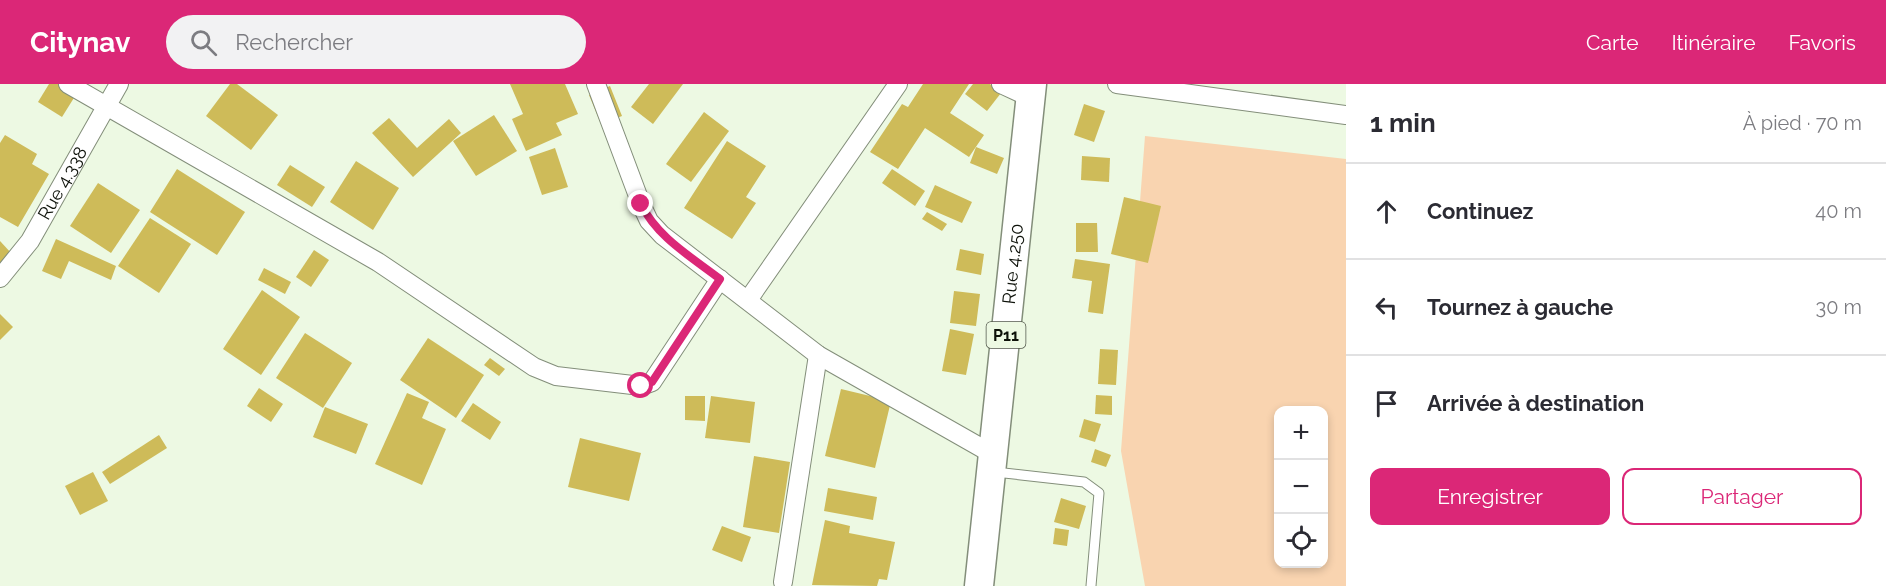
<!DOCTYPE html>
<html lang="fr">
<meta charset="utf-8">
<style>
body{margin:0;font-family:Raleway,sans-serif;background:#f2f2f3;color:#2b2b33}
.controls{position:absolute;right:18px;bottom:18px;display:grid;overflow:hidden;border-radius:12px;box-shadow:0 3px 9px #0003}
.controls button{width:54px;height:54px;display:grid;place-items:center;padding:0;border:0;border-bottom:2px solid #e1e1e2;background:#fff;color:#2b2b33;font:30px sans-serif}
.stop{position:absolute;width:18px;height:18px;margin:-14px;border:4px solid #db2777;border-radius:50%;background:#fff}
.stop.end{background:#db2777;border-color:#fff;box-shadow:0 2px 6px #0008}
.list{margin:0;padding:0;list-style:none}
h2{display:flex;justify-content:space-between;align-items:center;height:78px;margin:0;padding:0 24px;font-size:26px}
h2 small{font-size:20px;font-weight:400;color:#7c7c81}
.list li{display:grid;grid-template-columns:39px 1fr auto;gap:18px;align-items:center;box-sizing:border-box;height:96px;padding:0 24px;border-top:2px solid #e1e1e2}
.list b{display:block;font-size:22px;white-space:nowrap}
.list em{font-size:20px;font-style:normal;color:#7c7c81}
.actions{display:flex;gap:12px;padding:18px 24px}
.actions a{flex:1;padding:14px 0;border:2px solid #db2777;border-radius:12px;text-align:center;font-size:21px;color:#db2777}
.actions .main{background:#db2777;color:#fff}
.icon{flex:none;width:33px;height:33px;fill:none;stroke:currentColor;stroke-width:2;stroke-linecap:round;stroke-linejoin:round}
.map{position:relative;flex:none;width:1346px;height:502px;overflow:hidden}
header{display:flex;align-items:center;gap:36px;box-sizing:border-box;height:84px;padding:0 30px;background:#db2777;color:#fff}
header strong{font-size:28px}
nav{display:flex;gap:33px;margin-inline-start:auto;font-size:21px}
.search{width:420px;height:54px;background:#f2f2f3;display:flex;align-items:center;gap:15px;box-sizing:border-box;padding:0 21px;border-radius:33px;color:#7c7c81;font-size:22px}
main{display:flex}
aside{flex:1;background:#fff}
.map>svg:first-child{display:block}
.green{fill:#f9d4b0;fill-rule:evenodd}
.building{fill:#cebb59}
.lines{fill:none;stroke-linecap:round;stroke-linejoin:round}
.service-casing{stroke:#838e7a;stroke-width:11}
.minor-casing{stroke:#838e7a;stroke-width:20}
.primary-casing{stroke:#838e7a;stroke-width:31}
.service{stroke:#fff;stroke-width:9}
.minor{stroke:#fff;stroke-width:18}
.primary{stroke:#fff;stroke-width:28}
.route{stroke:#db2777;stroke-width:8}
.labels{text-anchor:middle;stroke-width:5;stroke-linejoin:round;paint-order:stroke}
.shield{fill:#edf9e3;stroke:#51574b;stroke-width:1.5}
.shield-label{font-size:16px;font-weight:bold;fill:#0e120a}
.street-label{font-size:18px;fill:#0e120a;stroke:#edf9e3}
</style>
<header>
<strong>Citynav</strong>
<div class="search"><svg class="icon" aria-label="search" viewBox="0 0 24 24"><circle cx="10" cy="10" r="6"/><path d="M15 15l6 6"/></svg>Rechercher</div>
<nav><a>Carte</a><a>Itinéraire</a><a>Favoris</a></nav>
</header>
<main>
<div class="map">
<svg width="1346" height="502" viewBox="0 0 1346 502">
<rect width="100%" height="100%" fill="#edf9e3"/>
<path class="green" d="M1145,52L1346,75V502H1145L1121,367ZM1278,326H1324V480H1278Z"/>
<g class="building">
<path d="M49,0H63L77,9L62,33L38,18Z"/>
<path d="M230,0H237L278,31L251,66L206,32Z"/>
<path d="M510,0H565L578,30L556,39L562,51L526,67L512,35L523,30Z"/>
<path d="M649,0H683L653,40L631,23Z"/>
<path d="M923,0H969L950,29L984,51L969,73L925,44L898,85L870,68L902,20L908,23Z"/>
<path d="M973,0H990L1001,9L987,27L965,10Z"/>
<path d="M610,2L622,32L601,40L589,11Z"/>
<path d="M1084,20L1105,27L1094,58L1074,51Z"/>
<path d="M704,28L729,47L691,98L666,80Z"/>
<path d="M494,31L517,67L476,92L453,57Z"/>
<path d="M389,34L417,64L449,35L461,49L413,93L372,49Z"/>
<path d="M5,51L37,70L32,80L49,90L18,143L0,133V59Z"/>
<path d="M727,57L766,82L746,113L756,119L732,155L684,124Z"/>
<path d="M976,63L1004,74L997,90L970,79Z"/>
<path d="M555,64L568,103L542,111L529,73Z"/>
<path d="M1082,72L1110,74L1109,98L1081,96Z"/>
<path d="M356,77L399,104L373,146L330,118Z"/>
<path d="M290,81L325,103L312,123L277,101Z"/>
<path d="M177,85L245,128L217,171L150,128Z"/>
<path d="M892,85L925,107L915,122L882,99Z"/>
<path d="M98,99L140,126L111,169L70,142Z"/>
<path d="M935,101L972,118L962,139L925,123Z"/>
<path d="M1124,113L1161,122L1148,179L1111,170Z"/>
<path d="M927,128L947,140L942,147L922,135Z"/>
<path d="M150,134L191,160L159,209L118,182Z"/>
<path d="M1076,139H1097L1098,168H1076Z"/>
<path d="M56,155L116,182L111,196L69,177L61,195L42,187Z"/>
<path d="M0,157L12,170L0,180Z"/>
<path d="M960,165L984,170L981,191L956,186Z"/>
<path d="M314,166L329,176L311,203L296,193Z"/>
<path d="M1075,175L1110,180L1103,230L1088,228L1092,197L1072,194Z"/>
<path d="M264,184L291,198L285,210L258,196Z"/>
<path d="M262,206L300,233L261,291L223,265Z"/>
<path d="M954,207L980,210L976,242L950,239Z"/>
<path d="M0,230L13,243L0,256Z"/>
<path d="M950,245L974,250L966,291L942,287Z"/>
<path d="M305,249L352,279L323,324L276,294Z"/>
<path d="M428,254L484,291L456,334L400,296Z"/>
<path d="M1100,265L1118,266L1116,301L1098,300Z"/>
<path d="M490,274L505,285L499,292L484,281Z"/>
<path d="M259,304L283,320L271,338L247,322Z"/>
<path d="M841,305L891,317L875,384L825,372Z"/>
<path d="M407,309L429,318L422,334L446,345L422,401L375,380Z"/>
<path d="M1096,311L1112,312V331L1095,330Z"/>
<path d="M685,312H705V337L685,336Z"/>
<path d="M711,312L755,318L750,359L705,354Z"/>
<path d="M473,319L501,338L490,356L461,337Z"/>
<path d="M325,323L368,340L356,370L313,353Z"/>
<path d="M1084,335L1101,340L1095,358L1079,353Z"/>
<path d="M159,351L167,364L110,400L102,388Z"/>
<path d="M580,354L641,369L629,417L568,403Z"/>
<path d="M1095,365L1111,371L1106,383L1091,378Z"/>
<path d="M754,372L790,378L779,449L743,443Z"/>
<path d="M93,388L108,417L80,431L65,402Z"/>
<path d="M828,404L877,413L873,436L824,427Z"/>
<path d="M1061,414L1086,422L1079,445L1054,438Z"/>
<path d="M825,436L850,442L849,449L895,458L887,496L879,495L877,502L812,501Z"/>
<path d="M722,442L751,453L742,478L712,466Z"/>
<path d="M1055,444L1069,446L1067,462L1053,460Z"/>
</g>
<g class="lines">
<g class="service-casing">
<path id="service" d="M995,388L1084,398L1099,409L1091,502"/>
</g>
<g class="minor-casing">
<g id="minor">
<path d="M68,0L378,178L534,283L556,292L641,302L652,298L720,195"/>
<path d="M596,0L641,120L649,137L662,151L818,271L994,371"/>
<path d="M1001,0L1029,13"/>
<path d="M1117,0L1346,31"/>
<path id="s1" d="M0,194L30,157L119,0"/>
<path d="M748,216L898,0"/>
<path d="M783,498L818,271"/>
</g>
</g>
<g class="primary-casing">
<g id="primary">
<path id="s2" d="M979,502L1032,0"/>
</g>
</g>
<use href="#service" class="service"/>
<use href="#minor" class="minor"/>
<use href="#primary" class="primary"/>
</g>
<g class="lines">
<path class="route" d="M641,302L652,298L720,195C690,172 657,153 641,120"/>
</g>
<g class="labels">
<rect class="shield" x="986.5" y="238" width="39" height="26" rx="4.5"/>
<g class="shield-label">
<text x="1006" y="257">P11</text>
</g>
<g class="street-label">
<text dy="6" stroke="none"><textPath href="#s1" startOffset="114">Rue 4.338</textPath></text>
<text dy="6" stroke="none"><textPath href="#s2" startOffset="324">Rue 4.250</textPath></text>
</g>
</g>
</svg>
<div class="controls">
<button>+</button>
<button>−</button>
<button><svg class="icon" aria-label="locate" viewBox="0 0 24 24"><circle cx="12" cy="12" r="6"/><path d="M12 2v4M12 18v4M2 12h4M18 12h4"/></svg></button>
</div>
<div class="stop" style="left:641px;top:302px"></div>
<div class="stop end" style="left:641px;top:120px"></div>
</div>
<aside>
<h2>1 min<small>À pied · 70 m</small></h2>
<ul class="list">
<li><svg class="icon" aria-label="ahead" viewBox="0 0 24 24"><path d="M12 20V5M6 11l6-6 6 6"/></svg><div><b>Continuez</b></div><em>40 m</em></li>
<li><svg class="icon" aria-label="left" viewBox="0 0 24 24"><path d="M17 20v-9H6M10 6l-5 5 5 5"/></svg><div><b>Tournez à gauche</b></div><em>30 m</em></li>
<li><svg class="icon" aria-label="arrive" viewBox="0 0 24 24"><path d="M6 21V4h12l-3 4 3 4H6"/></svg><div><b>Arrivée à destination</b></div></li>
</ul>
<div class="actions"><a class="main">Enregistrer</a><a>Partager</a></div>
</aside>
</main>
